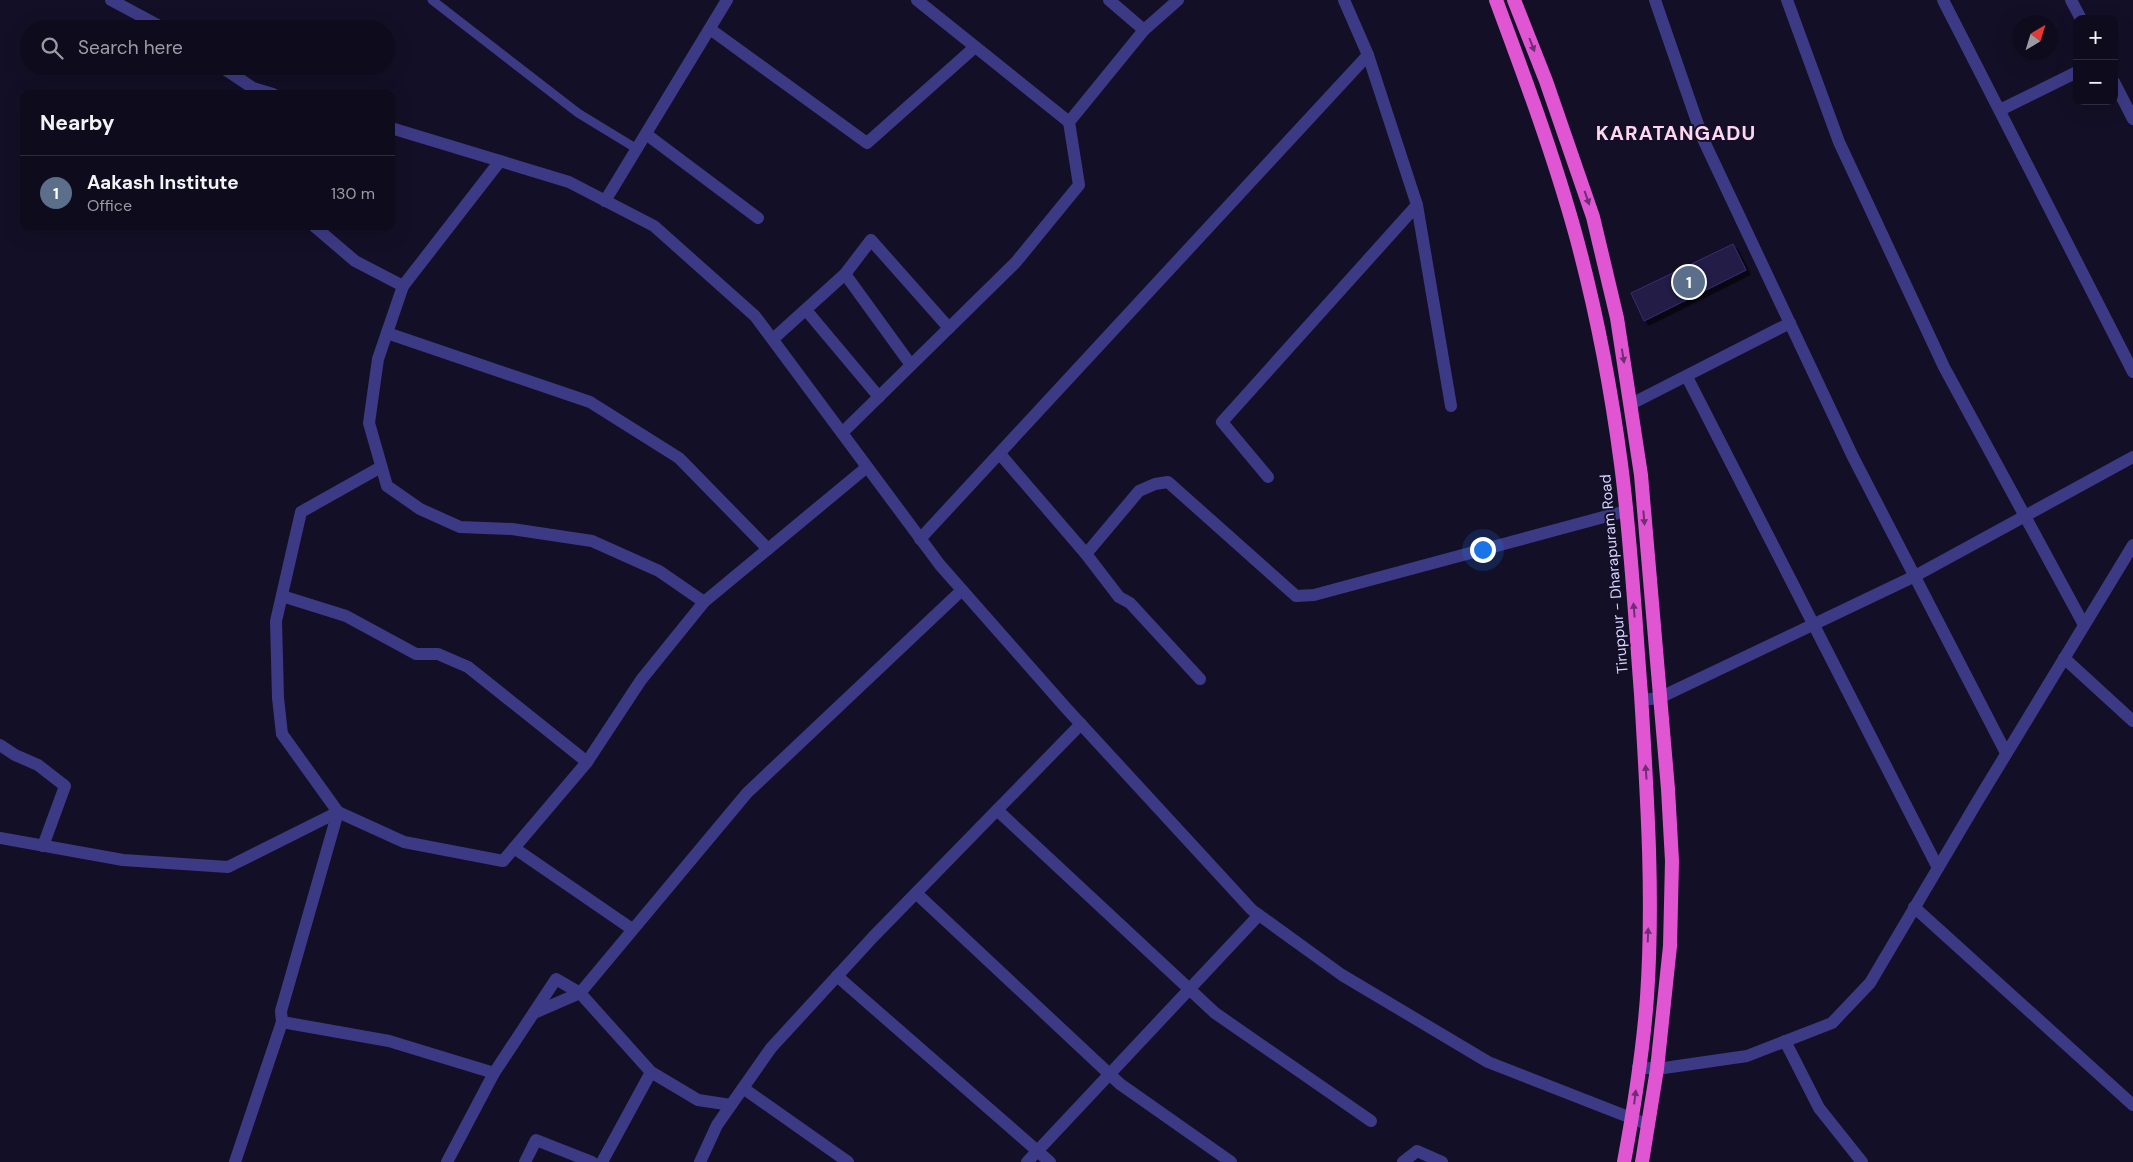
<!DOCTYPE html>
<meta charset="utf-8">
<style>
body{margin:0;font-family:"DM Sans",sans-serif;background:#171425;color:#f1f3f6}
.controls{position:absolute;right:15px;top:15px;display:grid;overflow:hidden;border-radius:10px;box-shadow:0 5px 20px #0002}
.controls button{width:45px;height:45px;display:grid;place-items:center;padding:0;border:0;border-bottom:1px solid #2e2b3b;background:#0e0b1c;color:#f1f3f6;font:25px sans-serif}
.compass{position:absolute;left:2013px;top:15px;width:45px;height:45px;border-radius:50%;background:#0e0b1c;box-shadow:0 5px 20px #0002;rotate:38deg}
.you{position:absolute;left:1482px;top:549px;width:18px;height:18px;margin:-12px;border:4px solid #fff;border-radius:50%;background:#1a73e8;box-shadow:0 0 0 8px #1a73e833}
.badge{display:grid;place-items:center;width:32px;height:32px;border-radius:50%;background:#00e5ff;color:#fff;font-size:16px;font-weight:700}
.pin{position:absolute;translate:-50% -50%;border:2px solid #fff;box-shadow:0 1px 5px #0006}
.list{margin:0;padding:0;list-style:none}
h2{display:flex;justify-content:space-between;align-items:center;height:65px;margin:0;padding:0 20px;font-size:21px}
h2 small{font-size:16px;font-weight:400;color:#9b9ba3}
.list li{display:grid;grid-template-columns:32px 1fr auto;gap:15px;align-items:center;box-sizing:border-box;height:75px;padding:0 20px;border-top:1px solid #2e2b3b}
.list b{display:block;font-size:19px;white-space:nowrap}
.list p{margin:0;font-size:16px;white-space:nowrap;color:#9b9ba3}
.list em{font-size:16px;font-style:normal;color:#9b9ba3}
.icon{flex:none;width:28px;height:28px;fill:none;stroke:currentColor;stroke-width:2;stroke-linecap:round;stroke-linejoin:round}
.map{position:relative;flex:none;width:2133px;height:1162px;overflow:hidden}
.search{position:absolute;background:#0e0b1c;box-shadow:0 5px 20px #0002;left:20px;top:20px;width:375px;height:55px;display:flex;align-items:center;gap:12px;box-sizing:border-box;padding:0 18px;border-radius:28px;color:#9b9ba3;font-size:19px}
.panel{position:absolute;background:#0e0b1c;box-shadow:0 5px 20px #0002;left:20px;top:90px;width:375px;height:140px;border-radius:10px}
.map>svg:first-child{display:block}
.building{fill:#241b47;stroke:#3b2d73;filter:url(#shadow)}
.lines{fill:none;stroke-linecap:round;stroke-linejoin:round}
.service{stroke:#3d3a85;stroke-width:9}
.minor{stroke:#3d3a85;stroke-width:12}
.tertiary{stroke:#3d3a85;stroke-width:12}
.trunk{stroke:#e055d1;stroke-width:14}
.oneway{fill:#6f2e73}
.labels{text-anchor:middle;stroke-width:4;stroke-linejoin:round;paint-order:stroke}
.street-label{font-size:15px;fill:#d9d4ff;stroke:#130f26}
.district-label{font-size:20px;font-weight:bold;letter-spacing:1px;fill:#ffd6f0;stroke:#130f26}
</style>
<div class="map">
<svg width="2133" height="1162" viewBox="0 0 2133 1162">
<defs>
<filter id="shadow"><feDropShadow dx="4.5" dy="4.5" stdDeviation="0" flood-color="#0009"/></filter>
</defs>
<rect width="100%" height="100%" fill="#130f26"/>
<path class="building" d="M1733,244L1746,270L1644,321L1631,293Z"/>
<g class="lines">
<path class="service" d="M432,0L578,113L637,149"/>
<g class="minor">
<path d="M111,0L165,29"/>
<path d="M917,0L1069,122"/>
<path d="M1109,0L1144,30"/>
<path d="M1344,0L1368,55L1417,205L1451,406"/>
<path d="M1655,0L1703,139L1853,457L2006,753"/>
<path d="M1787,0L1839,142L1944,367L2084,625"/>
<path d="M1943,0L2133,372"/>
<path d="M2071,0L2081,19"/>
<path d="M710,29L867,143L975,47"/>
<path d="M220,66L253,88L273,94"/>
<path d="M2114,82L2133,119"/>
<path d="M2000,110L2077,72"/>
<path d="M391,128L569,182L654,226L755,316L940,565L1066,708L1252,910L1342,975L1488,1062L1649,1125"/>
<path d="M646,134L758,218"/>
<path d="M605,201L727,0"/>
<path d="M314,226L355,261L403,286L500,161"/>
<path d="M845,274L911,365"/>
<path d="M403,286L378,359L369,423L387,486L420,509L460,527L512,529L592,541L659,571L704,602L867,467"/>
<path d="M806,310L879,397"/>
<path d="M387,333L590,402L679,458L768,549"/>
<path d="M773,339L845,274L871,240L949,328"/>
<path d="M1687,377L1938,868"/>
<path d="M1631,404L1790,323"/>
<path d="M842,433L1016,262L1079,185L1069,122L1144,30L1178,0"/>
<path d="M1000,454L1086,554L1119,597L1130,603L1200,679"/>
<path d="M381,467L301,512L276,621L278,698L282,734L338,812L404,842L503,861L587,762L641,680L704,602"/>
<path d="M1268,477L1222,422L1417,205"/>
<path d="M920,539L1368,55"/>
<path d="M1086,554L1139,491L1155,484L1168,482L1296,596L1314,595L1626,511"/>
<path d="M282,596L346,616L416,654H438L468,667L587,762"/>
<path d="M2064,658L2133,721"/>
<path d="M1641,700L1659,698L1915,576L2133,457"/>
<path d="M0,745L15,755L38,765L65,786L43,846"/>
<path d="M997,810L1215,1013L1371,1121"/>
<path d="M0,838L123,860L228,867L338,812"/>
<path d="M514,848L632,929"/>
<path d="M916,893L1120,1084L1231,1162"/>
<path d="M1914,907L2133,1105"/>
<path d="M837,976L1050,1162"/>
<path d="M534,1013L580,993L651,1072L698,1100L731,1105"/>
<path d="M282,1022L389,1041L494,1073"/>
<path d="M1785,1041L1819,1108L1862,1162"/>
<path d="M743,1088L848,1162"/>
<path d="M235,1162L282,1022L281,1011L338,812"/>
<path d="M447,1162L494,1073L556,979L580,993L747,793L962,590"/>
<path d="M525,1162L536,1140L592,1162"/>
<path d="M602,1162L651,1072"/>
<path d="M700,1162L717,1125L771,1048L873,937L1081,724"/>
<path d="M1027,1162L1259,915"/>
<path d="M1403,1162L1417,1151L1442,1162"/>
</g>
<path class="tertiary" d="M1638,1067L1657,1069L1747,1056L1832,1023L1870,983L1977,802L2133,545"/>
<g class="trunk">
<path d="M1496,0C1525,78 1554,156 1576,236C1596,310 1611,388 1621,464C1631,540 1635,618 1641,694C1647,795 1654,896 1647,997C1643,1052 1634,1108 1624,1162"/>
<path d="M1514,0L1546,81L1593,217L1617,318L1641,475L1668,789L1672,861L1670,946L1657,1069L1642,1162"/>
</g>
</g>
<defs><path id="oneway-solid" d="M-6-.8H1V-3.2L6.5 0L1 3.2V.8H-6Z" transform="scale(1.25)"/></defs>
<g class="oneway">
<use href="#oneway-solid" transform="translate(1532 45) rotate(69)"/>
<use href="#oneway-solid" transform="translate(1587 198) rotate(71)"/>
<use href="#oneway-solid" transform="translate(1623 356) rotate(81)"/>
<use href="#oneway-solid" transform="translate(1644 518) rotate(85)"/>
<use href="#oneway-solid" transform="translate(1634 610) rotate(-95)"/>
<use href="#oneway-solid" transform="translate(1646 772) rotate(-94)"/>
<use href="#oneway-solid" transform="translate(1648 935) rotate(-88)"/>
<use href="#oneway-solid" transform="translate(1635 1097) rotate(-83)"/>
</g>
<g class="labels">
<g class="street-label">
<text transform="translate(1614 574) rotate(-95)" y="5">Tiruppur - Dharapuram Road</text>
</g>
<g class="district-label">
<text x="1676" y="140">KARATANGADU</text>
</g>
</g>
</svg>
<div class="controls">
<button>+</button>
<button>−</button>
</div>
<svg class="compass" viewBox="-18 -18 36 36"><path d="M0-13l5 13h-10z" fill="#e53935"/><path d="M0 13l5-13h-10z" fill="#9b9ba3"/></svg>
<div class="you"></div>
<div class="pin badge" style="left:1689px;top:282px;background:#5c6f8a">1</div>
<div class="search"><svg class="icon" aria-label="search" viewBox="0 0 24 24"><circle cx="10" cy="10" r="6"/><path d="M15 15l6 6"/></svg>Search here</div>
<section class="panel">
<h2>Nearby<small></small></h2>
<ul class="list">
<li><span class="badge" style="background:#5c6f8a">1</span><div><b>Aakash Institute</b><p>Office</p></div><em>130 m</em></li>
</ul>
</section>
</div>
